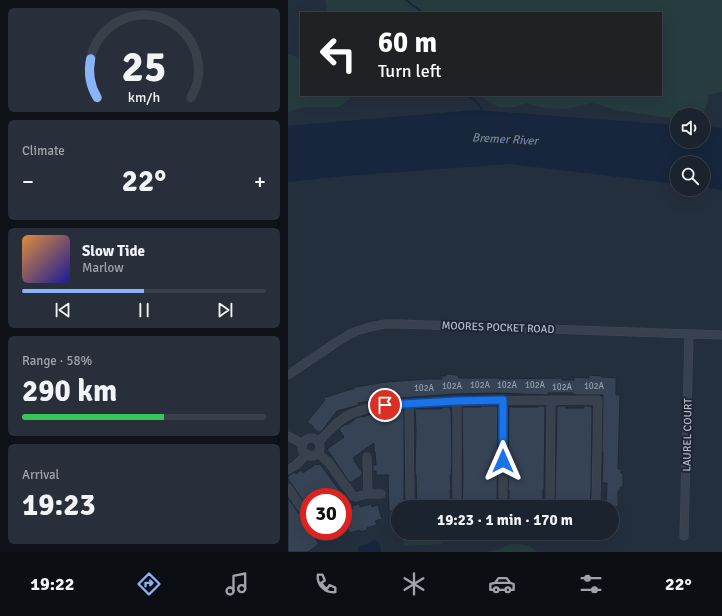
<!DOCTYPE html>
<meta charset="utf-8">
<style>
:root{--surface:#1b232e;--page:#282f3a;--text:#f1f3f6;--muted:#a0a4aa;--line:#39404a;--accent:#8ab4f8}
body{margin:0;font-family:Signika,sans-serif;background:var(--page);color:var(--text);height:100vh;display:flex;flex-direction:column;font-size:15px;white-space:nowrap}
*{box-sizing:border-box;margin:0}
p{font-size:13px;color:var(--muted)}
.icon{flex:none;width:22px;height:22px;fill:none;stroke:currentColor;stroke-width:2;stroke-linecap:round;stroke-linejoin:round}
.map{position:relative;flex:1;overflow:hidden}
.drawer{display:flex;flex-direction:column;gap:8px;padding:8px;background:#0f1319;width:288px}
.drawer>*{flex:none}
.banner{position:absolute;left:12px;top:12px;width:362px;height:84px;border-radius:0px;box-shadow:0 4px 16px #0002,0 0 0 1px var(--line);background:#202124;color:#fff;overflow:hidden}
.controls{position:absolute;left:382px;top:108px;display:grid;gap:8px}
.controls a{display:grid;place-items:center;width:40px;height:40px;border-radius:50%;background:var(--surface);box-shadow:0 4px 16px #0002,0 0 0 1px var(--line);font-size:20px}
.speed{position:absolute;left:12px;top:488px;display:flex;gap:8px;font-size:20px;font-weight:700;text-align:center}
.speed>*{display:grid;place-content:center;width:52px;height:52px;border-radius:50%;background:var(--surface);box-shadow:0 4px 16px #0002,0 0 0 1px var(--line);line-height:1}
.speed .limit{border:6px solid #d22;background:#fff;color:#111}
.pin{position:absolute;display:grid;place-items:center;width:34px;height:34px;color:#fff;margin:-17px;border:2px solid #fff;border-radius:50%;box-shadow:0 1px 4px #0007}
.me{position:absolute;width:44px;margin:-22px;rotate:0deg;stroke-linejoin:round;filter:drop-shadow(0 0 3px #0008)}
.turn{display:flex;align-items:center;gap:14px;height:84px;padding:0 12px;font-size:18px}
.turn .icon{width:52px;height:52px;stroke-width:2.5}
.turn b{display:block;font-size:28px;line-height:34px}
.big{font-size:30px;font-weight:700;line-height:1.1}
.drawer .widget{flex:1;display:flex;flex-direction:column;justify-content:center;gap:6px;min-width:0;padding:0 14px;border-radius:6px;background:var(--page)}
.drawer .dial{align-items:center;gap:0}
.dial svg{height:104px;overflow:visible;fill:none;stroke:var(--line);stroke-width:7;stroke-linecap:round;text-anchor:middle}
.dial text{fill:var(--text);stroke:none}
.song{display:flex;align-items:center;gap:12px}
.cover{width:48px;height:48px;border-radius:6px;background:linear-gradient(135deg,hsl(30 70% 55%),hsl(240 70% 35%))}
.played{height:4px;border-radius:2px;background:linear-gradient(90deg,var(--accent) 50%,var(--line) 50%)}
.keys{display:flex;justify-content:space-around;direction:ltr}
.heat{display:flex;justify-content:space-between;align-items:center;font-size:22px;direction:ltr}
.charge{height:6px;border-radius:3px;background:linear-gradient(90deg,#34c759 58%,var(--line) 0)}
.trip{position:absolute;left:103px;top:500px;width:228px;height:40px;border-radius:20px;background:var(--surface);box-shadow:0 4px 16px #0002,0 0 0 1px var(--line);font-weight:700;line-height:40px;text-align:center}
.tab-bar{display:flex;height:64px;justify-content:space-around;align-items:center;background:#0b0e12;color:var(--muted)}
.tab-bar .icon{width:28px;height:28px}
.tab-bar .active{color:var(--accent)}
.tab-bar b{font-size:18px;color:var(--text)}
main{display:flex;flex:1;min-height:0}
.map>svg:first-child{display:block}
</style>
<main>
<section class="drawer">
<div class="widget dial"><svg viewBox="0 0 100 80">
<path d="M14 69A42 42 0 1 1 86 69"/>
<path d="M14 69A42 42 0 0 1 9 39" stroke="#8ab4f8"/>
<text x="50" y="56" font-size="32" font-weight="700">25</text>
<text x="50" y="72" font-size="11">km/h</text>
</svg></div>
<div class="widget"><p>Climate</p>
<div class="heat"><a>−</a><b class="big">22°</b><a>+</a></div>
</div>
<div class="widget">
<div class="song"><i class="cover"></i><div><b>Slow Tide</b><p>Marlow</p></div></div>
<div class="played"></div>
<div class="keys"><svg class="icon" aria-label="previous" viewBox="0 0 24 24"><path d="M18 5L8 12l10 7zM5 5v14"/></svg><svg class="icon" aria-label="pause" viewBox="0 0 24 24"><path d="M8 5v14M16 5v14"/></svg><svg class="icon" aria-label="next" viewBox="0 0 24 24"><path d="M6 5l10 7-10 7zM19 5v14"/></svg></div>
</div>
<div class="widget"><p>Range · 58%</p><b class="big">290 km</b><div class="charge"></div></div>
<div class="widget"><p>Arrival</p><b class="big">19:23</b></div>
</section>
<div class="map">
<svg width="434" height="552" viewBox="0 0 434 552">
<rect width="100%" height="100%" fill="#242f3e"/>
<!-- green -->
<path fill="#263c3f" d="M 37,0 L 434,0 L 434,92 L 420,95 C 421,102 418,109 414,115 L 389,115 L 389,119 L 327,110 L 304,102 L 297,105 L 278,109 L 258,108 L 238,103 L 227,107 L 211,107 L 193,97 L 186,95 L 373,95 L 373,13 L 39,13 Z
M 0,54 L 5,56 L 13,57 L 13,95 L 69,95 L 62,98 L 51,107 L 17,107 L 0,112 Z
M 115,533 L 155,533 L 155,544 L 116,546 Z
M 224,544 C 234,544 242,545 250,552 L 198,552 C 202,550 207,551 211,549 C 216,547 219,545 224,544 Z"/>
<!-- water -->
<path fill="#17263c" d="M 187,110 L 389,125 L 389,141 L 415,141 L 415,127 L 434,128 L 434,190 L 415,187 L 415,163 L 389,163 L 389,184 L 221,164 L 58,176 L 0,182 L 0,126 Z
M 85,540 L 89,541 L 92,544 L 93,552 L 70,552 C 70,543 74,546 80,544 C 81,544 84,541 85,540 Z"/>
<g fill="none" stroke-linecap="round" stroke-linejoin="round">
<!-- stream -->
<path stroke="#17263c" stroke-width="2" d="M 118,0 L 135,13
M 179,95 C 186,100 193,104 195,113"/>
</g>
<!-- building -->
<path fill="#364354" stroke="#1f2835" d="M 158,374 L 170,375 L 171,378 L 211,378 L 211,379 L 274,378 L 274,380 L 286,380 L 286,377 L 301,378 L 301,375 L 314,376 L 314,377 L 328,378 L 328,395 L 332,395 L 330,469 L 333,469 L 333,473 L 335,473 L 335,487 L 332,487 L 332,491 L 330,491 L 330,507 L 318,506 L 319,483 L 314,483 L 315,452 L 314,452 L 315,395 L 289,395 L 285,394 L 285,393 L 260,393 L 260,395 L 209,393 L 167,394 L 112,398 L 89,400 L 70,403 L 71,405 L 49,411 L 33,432 L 30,432 L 25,428 L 26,427 L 19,422 L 37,400 L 35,398 L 67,388 L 67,387 L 98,382 L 140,379 L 154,379 L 154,376 L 158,376 Z
M 193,406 L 208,406 L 210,408 L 209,507 L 174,507 L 175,479 L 174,407 L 193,407 Z
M 250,406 L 257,406 L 256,489 L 255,489 L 255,507 L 221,507 L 221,490 L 220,490 L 221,407 L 250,407 Z
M 269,406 L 278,406 L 278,408 L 296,408 L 296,406 L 302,406 L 304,408 L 303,490 L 302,507 L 267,507 Z
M 154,407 L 161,407 L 163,410 L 164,461 L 163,475 L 162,475 L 163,490 L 162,490 L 163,507 L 129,507 L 128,475 L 127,475 L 128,430 L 127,409 L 154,409 Z
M 105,410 L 116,410 L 116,507 L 110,507 L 110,511 L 101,511 L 100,475 L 88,475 L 88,471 L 85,471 L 85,465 L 88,465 L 87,452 L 86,452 L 86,443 L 65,458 L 67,460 L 66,461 L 74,472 L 74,475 L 62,483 L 39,449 L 56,437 L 51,429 L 58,424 L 59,425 L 67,419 L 67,418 L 75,416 L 75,417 L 86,413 L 99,412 L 99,411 Z
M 28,464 L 29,465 L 32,464 L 56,497 L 21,497 L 21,509 L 0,479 L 0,476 L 7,472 L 8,474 L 13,470 L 15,473 Z
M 0,498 L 21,528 L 21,531 L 22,531 L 31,544 L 20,552 L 0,552 Z
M 71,504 L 72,507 L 83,504 L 84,507 L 90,505 L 94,519 L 87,521 L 89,525 L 79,528 L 79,530 L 72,532 L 72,530 L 62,533 L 60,529 L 55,530 L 55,512 L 65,509 L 64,506 Z"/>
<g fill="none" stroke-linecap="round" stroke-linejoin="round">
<defs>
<path id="street" d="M 0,375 L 49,342 L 62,334 L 69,331 L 82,327 L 97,324 L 112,324 L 434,335
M 169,401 L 169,498
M 121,404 L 122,501
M 0,436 L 15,444
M14 447a9 9 0 1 1 18 0a9 9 0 1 1-18 0Z
M 31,441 C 42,431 49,420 63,414 C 85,404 108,405 132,403 C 191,399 250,401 310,400 L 308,500
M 30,453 L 41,463 L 65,496 L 68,497 L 79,494 L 93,494
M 79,457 L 80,494
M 0,470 L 8,465 L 19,454
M 0,488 L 21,519
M 215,497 L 215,400
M 262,497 L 263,401
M 29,531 L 31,533
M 396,536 L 401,334"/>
</defs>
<!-- street casing -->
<use href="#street" stroke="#414a57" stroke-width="9"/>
<!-- street -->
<use href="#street" stroke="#38414e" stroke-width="8"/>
</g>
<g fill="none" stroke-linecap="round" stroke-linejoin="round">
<defs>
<path id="route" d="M 97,405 L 169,401 L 215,400 L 215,461"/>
</defs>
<!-- route casing -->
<use href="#route" stroke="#114b97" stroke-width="10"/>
<!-- route -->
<use href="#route" stroke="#1a73e8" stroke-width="7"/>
</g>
<g text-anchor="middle" stroke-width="4" stroke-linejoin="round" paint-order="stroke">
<!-- number labels -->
<g font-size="9" fill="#929caa">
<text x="192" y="388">102A</text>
<text x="219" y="388">102A</text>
<text x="247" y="388">102A</text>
<text x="164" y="389">102A</text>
<text x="306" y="389">102A</text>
<text x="274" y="390">102A</text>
<text x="136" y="391">102A</text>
</g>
<!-- street labels -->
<g font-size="11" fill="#b4bcc9" stroke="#1d2633">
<text transform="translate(210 327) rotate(2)" y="4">MOORES POCKET ROAD</text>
<text transform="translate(399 435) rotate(-89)" y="4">LAUREL COURT</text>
</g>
<!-- water labels -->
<g font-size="12" font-style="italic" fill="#6d86a8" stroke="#1d2633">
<text transform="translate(217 139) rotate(3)" y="4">Bremer River</text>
</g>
</g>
</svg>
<div class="controls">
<a><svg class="icon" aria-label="sound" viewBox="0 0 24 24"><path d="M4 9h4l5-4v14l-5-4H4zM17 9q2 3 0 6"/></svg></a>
<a><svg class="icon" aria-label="search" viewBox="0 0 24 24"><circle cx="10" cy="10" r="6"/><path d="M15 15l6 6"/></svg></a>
</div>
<div class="speed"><div class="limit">30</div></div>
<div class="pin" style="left:97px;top:405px;background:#d93025"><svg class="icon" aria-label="arrive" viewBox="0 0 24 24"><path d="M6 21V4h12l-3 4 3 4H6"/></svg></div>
<svg class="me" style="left:215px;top:461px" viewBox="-20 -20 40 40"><path d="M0-17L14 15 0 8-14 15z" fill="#1a73e8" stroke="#fff" stroke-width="4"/></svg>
<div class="trip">19:23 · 1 min · 170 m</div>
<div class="banner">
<div class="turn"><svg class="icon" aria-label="left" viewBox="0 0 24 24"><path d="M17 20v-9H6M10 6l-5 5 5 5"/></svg><div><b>60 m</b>Turn left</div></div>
</div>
</div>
</main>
<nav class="tab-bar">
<b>19:22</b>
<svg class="icon active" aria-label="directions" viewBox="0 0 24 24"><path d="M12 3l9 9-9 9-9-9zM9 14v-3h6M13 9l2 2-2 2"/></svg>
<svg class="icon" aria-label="music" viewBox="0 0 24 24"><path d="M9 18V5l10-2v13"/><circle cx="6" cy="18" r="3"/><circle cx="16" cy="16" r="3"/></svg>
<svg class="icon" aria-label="phone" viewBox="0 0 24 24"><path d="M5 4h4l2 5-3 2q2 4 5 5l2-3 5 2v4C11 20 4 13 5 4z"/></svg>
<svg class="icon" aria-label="climate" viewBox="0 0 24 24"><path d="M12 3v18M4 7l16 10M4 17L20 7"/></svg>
<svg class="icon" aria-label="car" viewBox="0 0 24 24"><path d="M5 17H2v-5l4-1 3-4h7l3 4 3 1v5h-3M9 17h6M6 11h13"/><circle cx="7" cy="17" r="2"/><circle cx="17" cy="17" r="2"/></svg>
<svg class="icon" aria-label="filters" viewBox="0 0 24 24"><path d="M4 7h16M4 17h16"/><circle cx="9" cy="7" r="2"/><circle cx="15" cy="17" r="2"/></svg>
<b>22°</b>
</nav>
